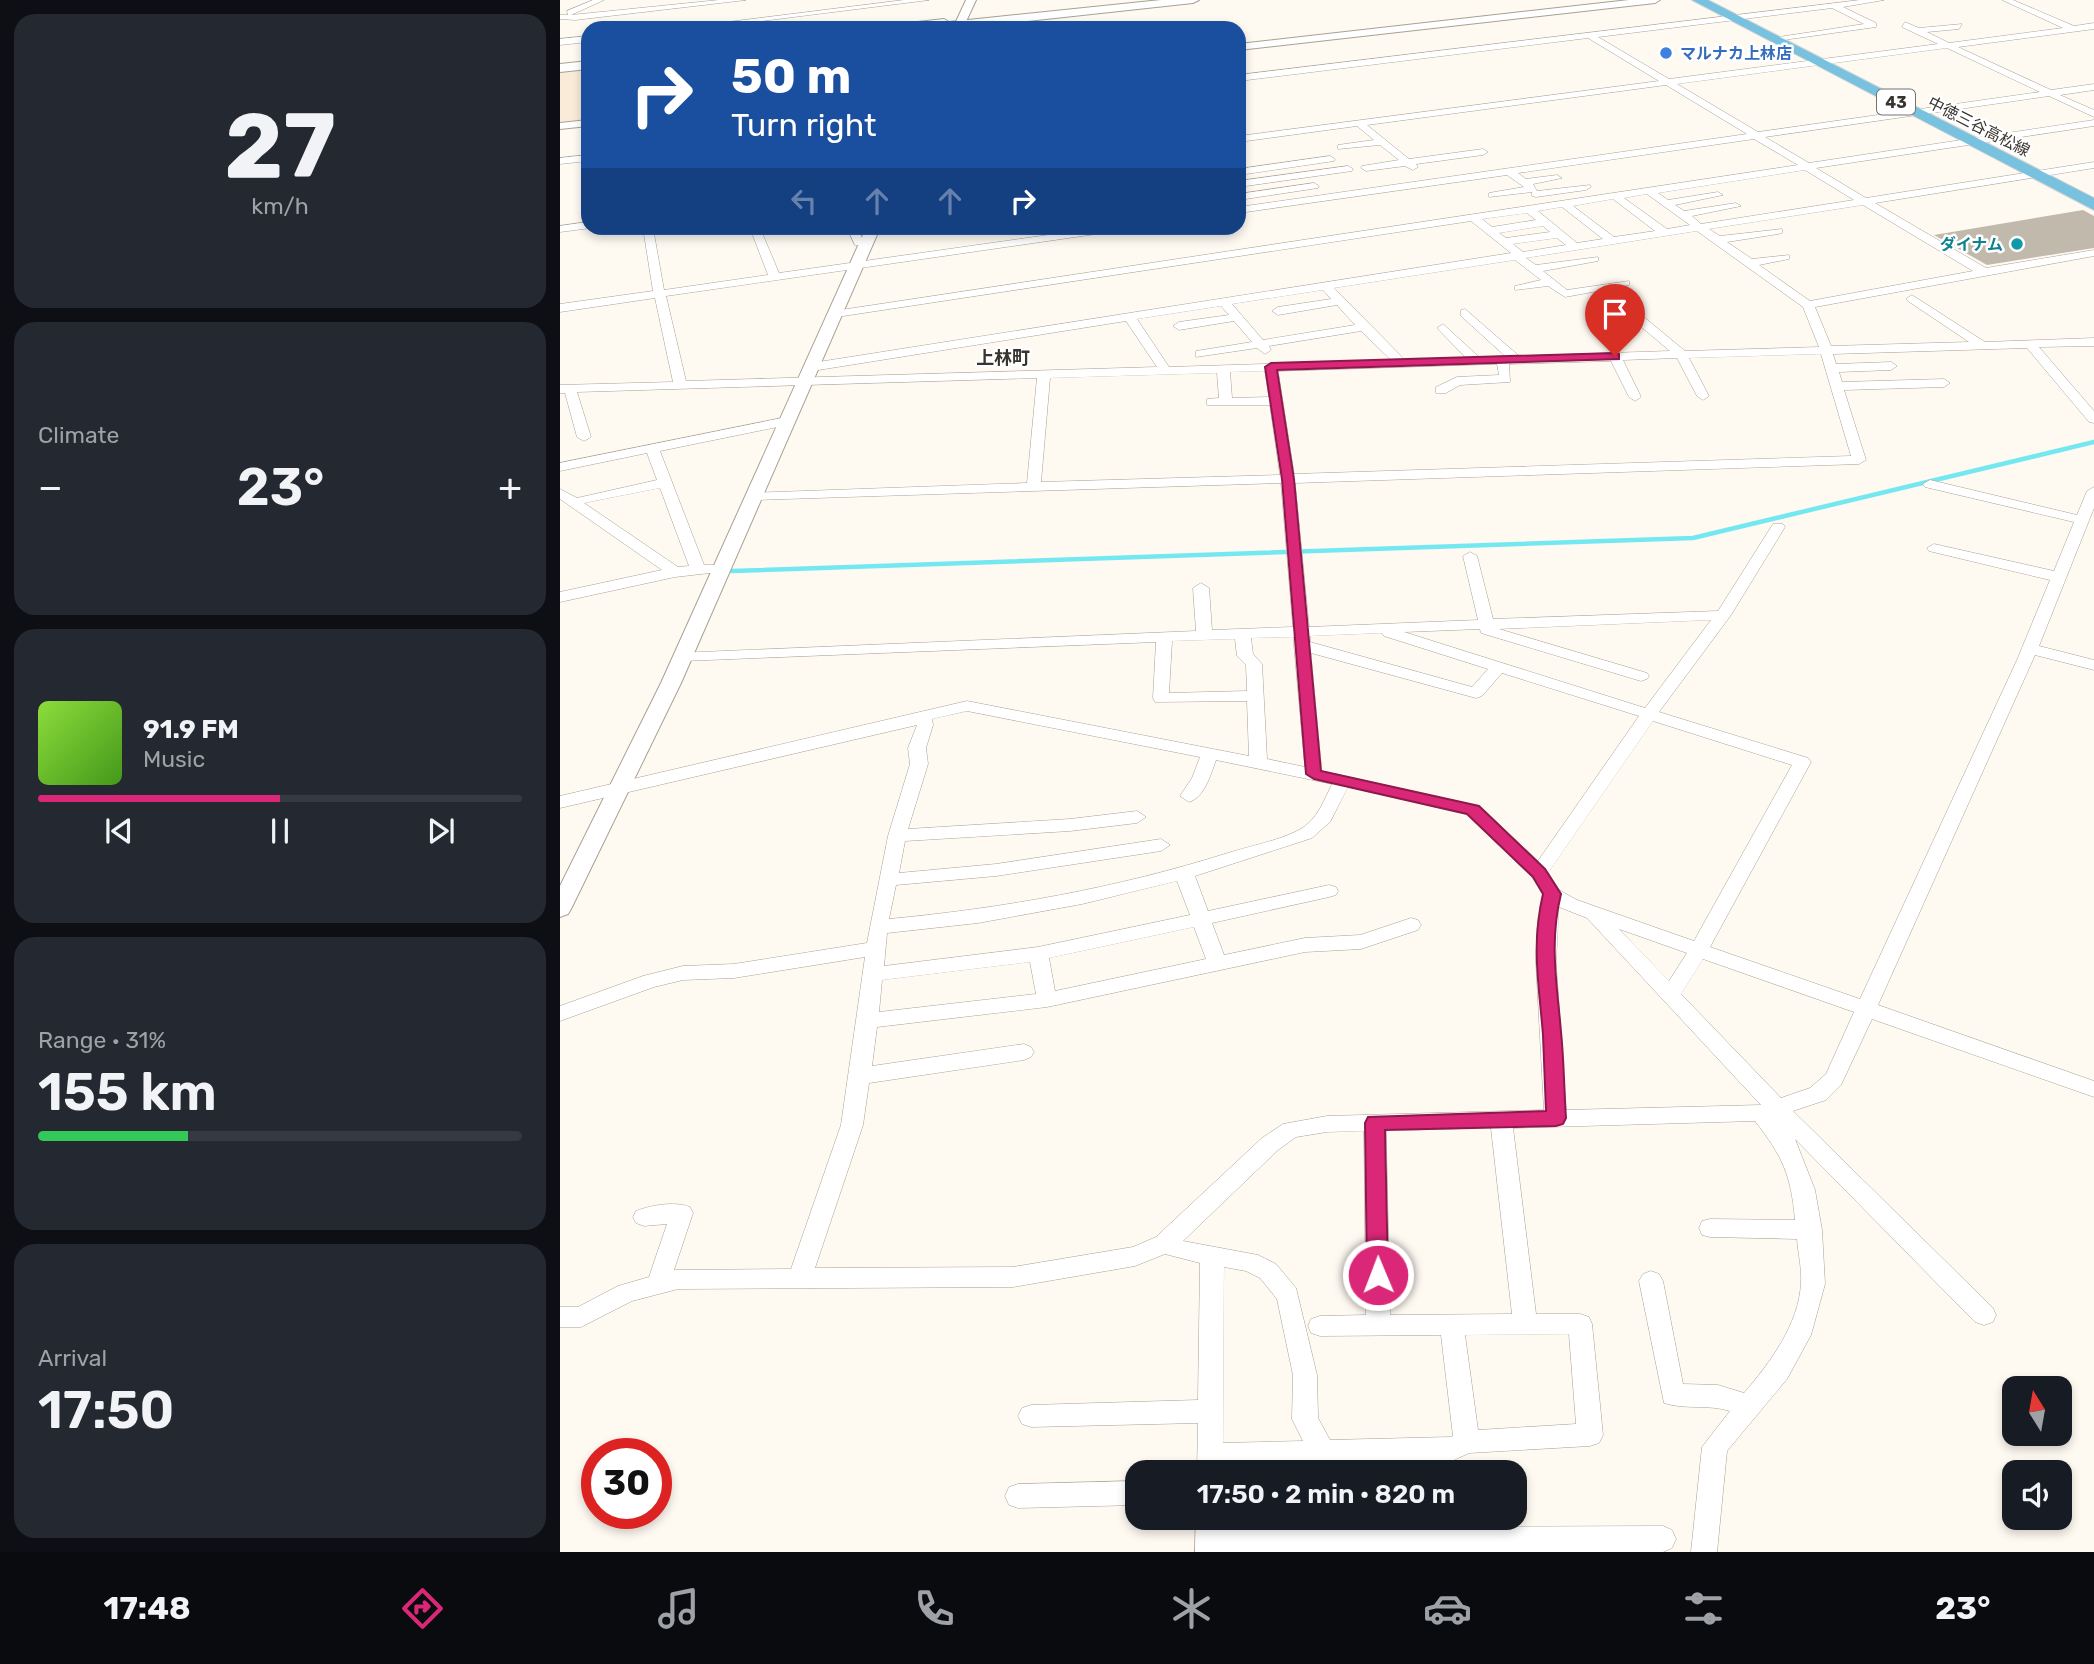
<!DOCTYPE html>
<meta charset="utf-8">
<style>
:root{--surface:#171b24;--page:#242831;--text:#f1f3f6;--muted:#9ea1a6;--line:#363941;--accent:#db2777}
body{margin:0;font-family:Rubik,"Noto Sans JP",sans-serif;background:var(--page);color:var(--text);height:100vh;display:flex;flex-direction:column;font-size:26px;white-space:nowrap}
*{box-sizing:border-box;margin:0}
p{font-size:23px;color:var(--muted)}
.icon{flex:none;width:38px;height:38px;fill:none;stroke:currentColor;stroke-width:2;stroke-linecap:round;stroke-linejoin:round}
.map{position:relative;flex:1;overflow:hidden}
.side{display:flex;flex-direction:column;gap:14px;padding:14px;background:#0d0f14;width:560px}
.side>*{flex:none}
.banner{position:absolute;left:21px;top:21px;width:665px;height:214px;border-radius:21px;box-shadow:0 4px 10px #0003;background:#1a4fa0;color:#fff;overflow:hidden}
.needle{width:46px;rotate:349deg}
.controls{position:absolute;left:1442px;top:1376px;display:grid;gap:14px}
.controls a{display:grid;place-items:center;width:70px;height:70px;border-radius:14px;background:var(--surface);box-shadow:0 4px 10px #0003;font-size:35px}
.speed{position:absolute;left:21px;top:1438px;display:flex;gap:14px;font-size:35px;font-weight:700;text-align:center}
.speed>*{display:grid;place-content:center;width:91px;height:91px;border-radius:50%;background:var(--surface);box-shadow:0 4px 10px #0003;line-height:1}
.speed .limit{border:10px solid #d22;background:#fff;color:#111}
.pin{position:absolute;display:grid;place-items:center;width:60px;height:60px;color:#fff;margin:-72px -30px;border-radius:50% 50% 50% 0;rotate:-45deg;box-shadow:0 0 7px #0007}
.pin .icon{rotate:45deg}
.me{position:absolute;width:77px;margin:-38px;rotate:359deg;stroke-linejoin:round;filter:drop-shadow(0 0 5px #0008)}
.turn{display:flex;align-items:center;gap:24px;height:147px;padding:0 35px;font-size:32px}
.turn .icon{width:91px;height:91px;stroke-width:2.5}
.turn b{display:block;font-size:49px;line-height:60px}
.lanes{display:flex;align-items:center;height:66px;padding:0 35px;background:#0003;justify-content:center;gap:35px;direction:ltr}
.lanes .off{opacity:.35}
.big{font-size:52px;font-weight:600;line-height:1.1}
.side .card{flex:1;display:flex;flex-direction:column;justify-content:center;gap:10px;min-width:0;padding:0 24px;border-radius:21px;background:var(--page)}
.side .dial{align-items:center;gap:0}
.dial b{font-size:91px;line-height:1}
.song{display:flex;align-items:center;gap:21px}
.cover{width:84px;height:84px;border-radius:10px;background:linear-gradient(135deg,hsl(90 70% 55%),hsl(100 70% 35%))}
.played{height:7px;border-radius:4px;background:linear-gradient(90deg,var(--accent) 50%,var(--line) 50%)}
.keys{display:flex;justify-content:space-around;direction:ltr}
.heat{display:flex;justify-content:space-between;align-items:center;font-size:38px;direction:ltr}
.charge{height:10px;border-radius:5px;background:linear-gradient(90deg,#34c759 31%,var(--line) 0)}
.trip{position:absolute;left:565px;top:1460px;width:402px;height:70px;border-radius:21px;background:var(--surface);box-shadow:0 4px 10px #0003;font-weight:600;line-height:70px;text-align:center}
.dock{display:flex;height:112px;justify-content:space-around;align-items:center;background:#090b0e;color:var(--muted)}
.dock .icon{width:49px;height:49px}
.dock .current{color:var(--accent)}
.dock b{font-size:32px;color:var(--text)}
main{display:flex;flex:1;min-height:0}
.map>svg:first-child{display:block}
</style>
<main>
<section class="side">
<div class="card dial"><b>27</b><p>km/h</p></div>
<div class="card"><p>Climate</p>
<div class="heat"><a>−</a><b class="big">23°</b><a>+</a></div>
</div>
<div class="card">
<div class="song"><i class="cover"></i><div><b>91.9 FM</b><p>Music</p></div></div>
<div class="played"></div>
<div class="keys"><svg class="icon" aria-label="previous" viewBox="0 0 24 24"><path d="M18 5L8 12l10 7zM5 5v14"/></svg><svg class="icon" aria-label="pause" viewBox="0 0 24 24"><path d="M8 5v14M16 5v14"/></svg><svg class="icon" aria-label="next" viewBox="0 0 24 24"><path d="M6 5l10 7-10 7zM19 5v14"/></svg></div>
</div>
<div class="card"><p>Range · 31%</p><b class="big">155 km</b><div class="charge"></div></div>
<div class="card"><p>Arrival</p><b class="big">17:50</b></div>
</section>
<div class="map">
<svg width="1534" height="1552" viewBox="0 0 1534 1552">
<rect width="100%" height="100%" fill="#fef9f1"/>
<!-- built -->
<path fill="#f9ebd7" d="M 28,68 L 28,120 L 0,124 L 0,71 Z"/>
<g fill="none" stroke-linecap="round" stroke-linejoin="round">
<!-- stream -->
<path stroke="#74e8f1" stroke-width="4.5" d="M 172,571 L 1133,538 L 1534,442"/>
</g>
<!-- building -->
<path fill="#c2b9ad" d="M 1523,210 L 1534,216 L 1534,248 L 1427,265 L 1374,235 Z"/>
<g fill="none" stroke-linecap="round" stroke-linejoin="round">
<defs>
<path id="minor" d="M 33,0 L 44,0 L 11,15 L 159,0 L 186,0 L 15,20 L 0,19 L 0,15 L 8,15 L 7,11 Z
M 344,0 L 369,0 L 146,28 L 120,28 Z
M 1300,0 L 1324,0 L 1283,7 L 1316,23 L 1316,27 L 1223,40 L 1219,37 L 1304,24 L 1272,8 L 1038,37 L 1109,79 L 1378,44 L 1342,27 L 1345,22 L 1359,28 L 1402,24 L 1399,29 L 1367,32 L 1389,43 L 1503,28 L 1442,0 L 1453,0 L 1514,26 L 1534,23 L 1534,29 L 1398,47 L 1491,90 L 1534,84 L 1534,90 L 1500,95 L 1534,110 L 1534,117 L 1489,96 L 1205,137 L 1249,163 L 1534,120 L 1534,126 L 1256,168 L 1306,198 L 1534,162 L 1534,168 L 1315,203 L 1426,268 L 1534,250 L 1534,256 L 1255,307 L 1271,346 L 1409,342 L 1348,301 L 1346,299 L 1352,295 L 1425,342 L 1534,338 L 1534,346 L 1479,347 L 1534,411 L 1534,423 L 1529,422 L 1467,348 L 1273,354 L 1276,364 L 1331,362 L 1337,366 L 1331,370 L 1279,372 L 1282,382 L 1384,379 L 1390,383 L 1384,387 L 1284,390 L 1306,460 L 1299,464 L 735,483 L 749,627 L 918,620 L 903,556 L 910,552 L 917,556 L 933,619 L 1158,611 L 1213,524 L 1223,524 L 1225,527 L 1171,615 L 1099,712 L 1248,758 L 1251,762 L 1150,947 L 1300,999 L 1457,660 L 1490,580 L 1369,551 L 1367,548 L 1374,544 L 1494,571 L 1514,522 L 1365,487 L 1363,484 L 1370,480 L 1517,515 L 1527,491 L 1534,487 L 1534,508 L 1479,646 L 1534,660 L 1534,670 L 1475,655 L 1318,1005 L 1534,1081 L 1534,1097 L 1312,1019 L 1281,1085 L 1266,1100 L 1233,1111 L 1433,1308 L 1436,1315 L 1433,1322 L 1424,1325 L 1415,1322 L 1235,1139 L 1255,1190 L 1262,1230 L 1265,1284 L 1251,1335 L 1227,1379 L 1167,1451 L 1157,1552 L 1131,1552 L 1142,1447 L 1170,1411 C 1148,1404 1125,1410 1104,1403 L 1079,1281 L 1083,1274 L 1091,1271 L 1099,1274 L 1103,1281 L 1123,1384 L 1158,1385 L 1184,1393 C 1210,1363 1239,1324 1241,1283 C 1242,1269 1238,1253 1237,1239 L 1150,1237 L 1142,1235 L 1139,1228 L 1142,1221 L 1150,1219 L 1235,1220 C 1231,1175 1223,1157 1195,1121 L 953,1128 L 976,1314 L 1020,1314 L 1029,1317 L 1032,1324 L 1043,1435 L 1039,1443 L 1030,1446 L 909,1453 L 892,1461 L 877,1461 L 878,1472 L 852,1472 L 852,1462 L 663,1466 L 663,1472 L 637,1472 L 638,1423 L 471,1427 L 462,1424 L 458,1416 L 462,1408 L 471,1405 L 638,1400 L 640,1263 L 605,1254 L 575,1266 L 453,1287 L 118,1289 L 72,1301 L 21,1327 L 0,1327 L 0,1307 L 18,1307 L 58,1286 L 89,1277 L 107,1224 L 84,1226 L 76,1223 L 73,1217 L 76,1211 C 91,1205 115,1201 130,1207 L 133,1213 L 114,1270 L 231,1269 L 281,1125 L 305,957 L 174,978 L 123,980 L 94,987 L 0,1021 L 0,1006 L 83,976 L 123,966 L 174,964 L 307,943 L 328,836 L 350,764 L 348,748 L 357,725 L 0,808 L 0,796 L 407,701 L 689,756 L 687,701 L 595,702 L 593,698 L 596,642 L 123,661 L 117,659 L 115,656 L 117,653 L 636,631 L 633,588 L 641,583 L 649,588 L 652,630 L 733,627 L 721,483 L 194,500 L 187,496 L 189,493 L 467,483 L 477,378 L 17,392 L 31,437 L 24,441 L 17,437 L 5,393 L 0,393 L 0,385 L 113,382 L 95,298 L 0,312 L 0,304 L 93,291 L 83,228 L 93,228 L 104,290 L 208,275 L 190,228 L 200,228 L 219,273 L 538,228 L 562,228 L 557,231 L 106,296 L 126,381 L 597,367 L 566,321 L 252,371 L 246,367 L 252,363 L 951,253 L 911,221 L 270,318 L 268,315 L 274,311 L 1238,165 L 1194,139 L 958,173 L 966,179 L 997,175 L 1002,178 L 973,184 L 977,191 L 1030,185 L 1031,187 L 1026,190 L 976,197 L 972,196 L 972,192 L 929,197 L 929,193 L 964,187 L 947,175 L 679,213 L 679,207 L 1187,134 L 1106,85 L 807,125 L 849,159 L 923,149 L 928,152 L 923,155 L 856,164 L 858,167 L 853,170 L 845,166 L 806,171 L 801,168 L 802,166 L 839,160 L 820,145 L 778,149 L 778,145 L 814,140 L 797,126 L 679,142 L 679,136 L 1099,81 L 1028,38 L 679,81 L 679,75 ZM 1387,48 L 1480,92 L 1198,132 L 1117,84 ZM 1245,170 L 1294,200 L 1141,224 L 1132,216 L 1181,206 L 1176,203 L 1124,211 L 1115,205 L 1163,195 L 1158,192 L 1108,200 L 1098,193 ZM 1087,194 L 1130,225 L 1107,229 L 1064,198 ZM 1053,199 L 1095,231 L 1054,237 L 1013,206 ZM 1303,205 L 1413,271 L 1250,301 L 1199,265 L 1229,259 L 1229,255 L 1192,259 L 1167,242 L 1218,234 L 1222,233 L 1222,229 L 1160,236 L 1149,229 ZM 1002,207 L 1043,239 L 1017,243 L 978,211 ZM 967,213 L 976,220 L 932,227 L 922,219 ZM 983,226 L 990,232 L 946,238 L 939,233 ZM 1137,231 L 1243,307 L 1259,347 L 1125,351 L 1050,289 L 1069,285 L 1069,281 L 1007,290 L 983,271 L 1038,261 L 1038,257 L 976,265 L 966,258 ZM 997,238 L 1006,245 L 963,252 L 953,244 ZM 955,260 L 981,280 L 955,286 L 955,290 L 988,286 L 1005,297 L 1038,291 L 1110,351 L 959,356 L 905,309 L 901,310 L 901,316 L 945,356 L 919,357 L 883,324 L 877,328 L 906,358 L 844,359 L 774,288 ZM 763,290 L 771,299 L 718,307 L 712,311 L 718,315 L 777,305 L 795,325 L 703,340 L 672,304 ZM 661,306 L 669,315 L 619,322 L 613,326 L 619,330 L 674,321 L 692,342 L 636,351 L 636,357 L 697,348 L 705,354 L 711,350 L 709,346 L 801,331 L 831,360 L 609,367 L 577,319 ZM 1261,354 L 1291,456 L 734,474 L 718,371 L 937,364 L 939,375 L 897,377 L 876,387 L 876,393 L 886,393 L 900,385 L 950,382 L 949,364 L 1051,361 L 1069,397 L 1075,401 L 1081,397 L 1063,360 L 1117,358 L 1137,396 L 1143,400 L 1149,396 L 1129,358 ZM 705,371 L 709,397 L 672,398 L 670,372 ZM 657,373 L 659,398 L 647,399 L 647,405 L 710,405 L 720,475 L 481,482 L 490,378 ZM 1151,620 L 1085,708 L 844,632 L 920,629 L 921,633 L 1081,681 L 1087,679 L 1089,676 L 1087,673 L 939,629 ZM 822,633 L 824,636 L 928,669 L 912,687 L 750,642 L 750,636 ZM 734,637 L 734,645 L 745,767 L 707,759 L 702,664 L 693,654 L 691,638 ZM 675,639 L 677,656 L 686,665 L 687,691 L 609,693 L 612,641 ZM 751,653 L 916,698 L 922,696 L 942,673 L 1079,716 L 978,861 L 919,806 L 762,771 ZM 407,711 L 640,757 L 632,778 L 620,796 L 629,802 C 644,798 651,774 656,760 L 772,784 C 764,800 757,821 739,830 C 718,841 690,846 668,853 C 557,888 445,908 329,919 L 336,885 L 436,876 L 601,851 L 610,845 L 601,839 L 436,864 L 339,873 L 345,841 L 510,831 L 577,823 L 586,817 L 577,811 L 510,819 L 348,829 L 368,764 L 366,748 L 373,725 L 372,719 ZM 1093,721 L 1232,765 L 1134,941 L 1017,900 L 999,890 L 988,873 ZM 788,787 L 907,814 L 972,877 L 983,894 L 977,929 L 976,963 L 984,1110 L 767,1116 L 723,1124 L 702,1138 L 596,1237 L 573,1247 L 453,1267 L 255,1268 L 303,1125 L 309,1083 L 464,1060 L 471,1057 L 474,1052 L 471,1047 L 464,1044 L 312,1066 L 317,1027 L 487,1007 L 745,952 L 801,949 L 858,930 L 861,925 L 858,920 L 851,918 L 800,935 L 745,938 L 664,955 L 652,923 L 769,897 L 776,895 L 778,891 L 776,887 L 769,885 L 648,911 L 635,876 L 752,838 L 770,822 ZM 617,881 L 630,915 L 478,947 L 324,966 L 327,933 L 418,923 L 522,904 ZM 999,907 L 1027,918 L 1201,1105 L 1006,1110 L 996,963 ZM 634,927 L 646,959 L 495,991 L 489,958 ZM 1059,929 L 1127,953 L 1109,981 ZM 1143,959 L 1294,1012 L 1266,1074 L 1250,1088 L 1221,1098 L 1121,994 ZM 470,962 L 476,994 L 319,1012 L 322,980 ZM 931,1128 L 952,1314 L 830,1315 L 826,1131 ZM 804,1131 L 806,1315 L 760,1316 L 751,1319 L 748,1326 L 751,1333 L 760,1336 L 881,1335 L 893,1436 L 890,1437 L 770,1440 L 758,1418 L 757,1375 L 736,1288 L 716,1264 L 698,1255 L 623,1241 L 718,1150 L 736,1137 L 767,1132 ZM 664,1267 L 686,1271 L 700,1278 L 717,1299 L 733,1375 L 732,1419 L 743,1441 L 663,1443 ZM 1009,1334 L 1016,1424 L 918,1430 L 905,1335 Z
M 28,36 L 28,42 L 0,45 L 0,39 Z
M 28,155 L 28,161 L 0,164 L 0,158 Z
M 770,156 L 775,159 L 774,161 L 679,175 L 679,169 Z
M 788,166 L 793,169 L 792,171 L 679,187 L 679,181 Z
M 754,183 L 759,186 L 758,188 L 679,200 L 679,194 Z
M 28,222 L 28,228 L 31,228 L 0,232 L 0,226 Z
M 287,228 L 297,228 L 303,240 L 313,243 L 307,246 L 295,245 Z
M 227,417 L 234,421 L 232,424 L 100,451 L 144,565 L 167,565 L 169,568 L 167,571 L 115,577 L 0,602 L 0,592 L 102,570 L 0,499 L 0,489 L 17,498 L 97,480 L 87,453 L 0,471 L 0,463 ZM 100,488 L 129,566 L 118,567 L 24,503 Z
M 578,1481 L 578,1505 L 458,1508 L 449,1505 L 445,1496 L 449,1487 L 458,1484 Z
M 636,1517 L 662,1517 L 662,1528 L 853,1527 L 853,1517 L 879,1517 L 880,1527 L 1103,1526 L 1112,1530 L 1116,1539 L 1112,1548 L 1103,1552 L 635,1552 Z"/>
<path id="tertiary" d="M 406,0 L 416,0 L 403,28 L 393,28 Z
M 1069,0 L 1100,0 L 1095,3 L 679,50 L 679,44 Z
M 28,120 L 28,126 L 0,129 L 0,123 Z
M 306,228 L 320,228 L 121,683 L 11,909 L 8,914 L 0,917 L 0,886 L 101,683 Z"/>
<path id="secondary" d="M 601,0 L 639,0 L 633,3 L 403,28 L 334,28 L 340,24 L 384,19 L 389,22 Z
M 28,61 L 28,69 L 0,72 L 0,64 Z"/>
<path id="primary" d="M 1132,0 L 1148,0 L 1534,198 L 1534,210 Z"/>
</defs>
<!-- minor casing -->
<use href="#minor" stroke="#a9a094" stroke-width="1"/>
<!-- tertiary casing -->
<use href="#tertiary" stroke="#a9a094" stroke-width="2"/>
<!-- secondary casing -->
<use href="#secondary" stroke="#a9a094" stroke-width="2"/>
<!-- primary casing -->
<use href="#primary" stroke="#d7d7d6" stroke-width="2"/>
<!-- minor -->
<use href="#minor" fill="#fff" fill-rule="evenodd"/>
<!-- tertiary -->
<use href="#tertiary" fill="#fff" fill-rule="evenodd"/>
<!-- secondary -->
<use href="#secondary" fill="#fff" fill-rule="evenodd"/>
<!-- primary -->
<use href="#primary" fill="#79c2df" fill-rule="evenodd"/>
</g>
<!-- route -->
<path fill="#db2777" stroke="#8e194d" stroke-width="2" d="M 1055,353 L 1059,354 L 1059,359 L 717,370 L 734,479 L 761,771 L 919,806 L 985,869 L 1001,894 C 989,942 997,984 1001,1032 C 1004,1061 1004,1090 1006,1118 L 1003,1124 L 996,1126 L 825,1130 L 828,1275 L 825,1281 L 818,1284 L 810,1281 L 807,1275 L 805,1123 L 808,1117 L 986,1111 C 985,1086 984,1060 983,1035 C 979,984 971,945 983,894 L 973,877 L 907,814 L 754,779 L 746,774 L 722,479 L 705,367 L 711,363 Z"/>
<!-- markers -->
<circle fill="#3f7fe0" stroke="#fff" stroke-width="2.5" cx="1106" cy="53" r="7"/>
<circle fill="#0f9aa8" stroke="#fff" stroke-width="2.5" cx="1457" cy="244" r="7"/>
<g text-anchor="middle" stroke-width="5" stroke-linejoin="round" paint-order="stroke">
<!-- far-shop labels -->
<g font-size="16" font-weight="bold" fill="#366cbe" stroke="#fff" text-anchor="start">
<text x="1120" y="59">マルナカ上林店</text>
</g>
<!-- shield labels -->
<rect fill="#fff" stroke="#74726e" stroke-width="2" x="1317" y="89.5" width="38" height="25" rx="5"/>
<g font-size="16" font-weight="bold" fill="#383530">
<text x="1336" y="108">43</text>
</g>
<!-- far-street labels -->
<g font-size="16" fill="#383530" stroke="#fff">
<text transform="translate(1419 126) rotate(27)" y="6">中徳三谷高松線</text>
</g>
<!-- far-culture labels -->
<g font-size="16" font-weight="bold" fill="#0d838f" stroke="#fff" text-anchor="end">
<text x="1443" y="250">ダイナム</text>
</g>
<!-- far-quarter labels -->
<g font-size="18" font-weight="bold" fill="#383530" stroke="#fff">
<text x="443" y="364">上林町</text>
</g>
</g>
</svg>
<div class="controls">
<a><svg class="needle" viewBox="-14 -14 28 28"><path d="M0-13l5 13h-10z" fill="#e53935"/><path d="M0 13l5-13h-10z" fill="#9ea1a6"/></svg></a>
<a><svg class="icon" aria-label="sound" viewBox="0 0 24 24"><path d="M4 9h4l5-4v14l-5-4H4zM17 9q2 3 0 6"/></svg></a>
</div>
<div class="speed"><div class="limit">30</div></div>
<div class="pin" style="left:1055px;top:356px;background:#d93025"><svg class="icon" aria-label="arrive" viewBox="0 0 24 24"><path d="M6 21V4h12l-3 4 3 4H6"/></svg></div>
<svg class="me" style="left:818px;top:1275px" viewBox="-20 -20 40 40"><circle r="17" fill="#db2777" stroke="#fff" stroke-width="3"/><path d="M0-11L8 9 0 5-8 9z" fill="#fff"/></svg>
<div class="trip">17:50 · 2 min · 820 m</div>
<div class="banner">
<div class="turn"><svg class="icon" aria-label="right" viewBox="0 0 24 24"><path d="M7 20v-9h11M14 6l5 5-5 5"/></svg><div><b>50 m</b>Turn right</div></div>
<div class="lanes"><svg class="icon off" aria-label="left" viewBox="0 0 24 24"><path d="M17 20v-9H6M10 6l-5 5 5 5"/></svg><svg class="icon off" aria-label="ahead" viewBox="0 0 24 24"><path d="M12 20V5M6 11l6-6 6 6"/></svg><svg class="icon off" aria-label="ahead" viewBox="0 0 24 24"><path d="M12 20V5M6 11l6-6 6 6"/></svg><svg class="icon" aria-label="right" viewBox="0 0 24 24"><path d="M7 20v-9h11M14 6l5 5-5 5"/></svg></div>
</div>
</div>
</main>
<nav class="dock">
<b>17:48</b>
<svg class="icon current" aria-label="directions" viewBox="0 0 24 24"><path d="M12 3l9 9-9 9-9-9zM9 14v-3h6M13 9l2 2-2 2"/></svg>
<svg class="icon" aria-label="music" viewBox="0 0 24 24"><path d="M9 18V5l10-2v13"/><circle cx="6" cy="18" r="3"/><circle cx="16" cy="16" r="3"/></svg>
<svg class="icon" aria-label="phone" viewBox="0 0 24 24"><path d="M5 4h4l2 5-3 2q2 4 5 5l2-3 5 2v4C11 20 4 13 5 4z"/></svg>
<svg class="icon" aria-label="climate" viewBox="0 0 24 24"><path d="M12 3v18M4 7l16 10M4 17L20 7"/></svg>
<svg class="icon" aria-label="car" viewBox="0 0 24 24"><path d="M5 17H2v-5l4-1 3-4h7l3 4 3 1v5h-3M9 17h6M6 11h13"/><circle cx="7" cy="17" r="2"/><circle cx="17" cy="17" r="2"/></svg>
<svg class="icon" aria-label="filters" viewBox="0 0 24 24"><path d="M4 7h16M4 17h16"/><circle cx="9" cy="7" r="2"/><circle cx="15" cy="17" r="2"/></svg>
<b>23°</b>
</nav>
